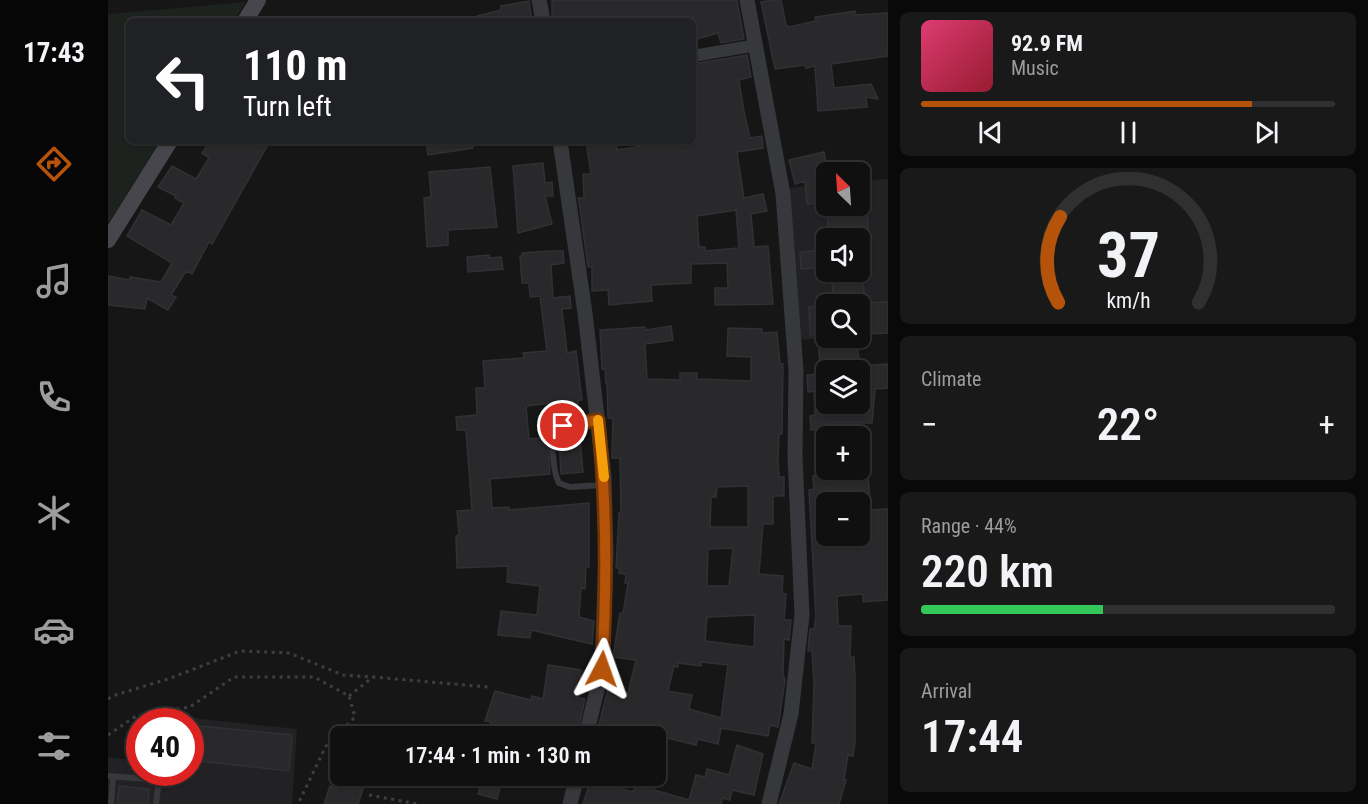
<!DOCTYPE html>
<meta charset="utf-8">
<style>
:root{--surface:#101011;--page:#19191a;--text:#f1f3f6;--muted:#9c9d9f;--line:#303031;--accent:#b45309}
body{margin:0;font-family:"Roboto Condensed",sans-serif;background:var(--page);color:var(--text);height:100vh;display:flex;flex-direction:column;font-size:22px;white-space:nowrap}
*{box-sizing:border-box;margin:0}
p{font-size:20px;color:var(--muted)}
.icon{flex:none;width:33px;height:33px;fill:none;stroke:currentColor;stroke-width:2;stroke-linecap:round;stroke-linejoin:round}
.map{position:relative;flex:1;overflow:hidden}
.details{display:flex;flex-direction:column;gap:12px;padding:12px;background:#090909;width:480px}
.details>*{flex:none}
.hud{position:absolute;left:18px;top:18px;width:570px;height:126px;border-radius:9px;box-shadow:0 2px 4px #0004,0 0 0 2px var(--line);background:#202124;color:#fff;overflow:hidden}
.needle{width:39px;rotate:335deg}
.controls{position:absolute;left:708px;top:162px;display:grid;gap:12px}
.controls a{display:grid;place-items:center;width:54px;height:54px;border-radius:9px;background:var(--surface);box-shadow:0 2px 4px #0004,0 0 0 2px var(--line);font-size:30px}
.speed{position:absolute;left:18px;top:708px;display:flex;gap:12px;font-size:30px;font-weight:700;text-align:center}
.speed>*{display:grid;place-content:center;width:78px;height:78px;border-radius:50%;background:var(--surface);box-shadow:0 2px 4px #0004,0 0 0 2px var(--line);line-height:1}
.speed .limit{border:9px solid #d22;background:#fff;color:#111}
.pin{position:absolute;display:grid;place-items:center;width:51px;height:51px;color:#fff;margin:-26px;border:3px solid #fff;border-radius:50%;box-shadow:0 2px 6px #0007}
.me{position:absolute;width:66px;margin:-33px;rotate:4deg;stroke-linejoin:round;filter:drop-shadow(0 0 4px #0008)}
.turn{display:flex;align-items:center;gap:21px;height:126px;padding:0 18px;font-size:27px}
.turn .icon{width:78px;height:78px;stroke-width:2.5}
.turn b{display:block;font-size:42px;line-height:51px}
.big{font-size:45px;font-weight:600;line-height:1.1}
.details .tile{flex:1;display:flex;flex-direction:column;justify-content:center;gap:9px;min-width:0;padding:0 21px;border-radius:9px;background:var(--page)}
.details .dial{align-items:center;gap:0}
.dial svg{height:156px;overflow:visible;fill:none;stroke:var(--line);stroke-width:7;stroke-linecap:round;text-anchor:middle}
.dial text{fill:var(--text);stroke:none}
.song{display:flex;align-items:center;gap:18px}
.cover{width:72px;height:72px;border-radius:9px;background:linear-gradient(135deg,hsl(340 70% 55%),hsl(350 70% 35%))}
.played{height:6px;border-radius:3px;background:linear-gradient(90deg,var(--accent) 80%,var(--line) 80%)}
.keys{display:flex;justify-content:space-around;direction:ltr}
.heat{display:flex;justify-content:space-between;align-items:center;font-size:33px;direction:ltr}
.charge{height:9px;border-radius:4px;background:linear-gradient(90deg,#34c759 44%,var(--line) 0)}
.trip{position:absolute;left:222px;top:726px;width:336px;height:60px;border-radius:9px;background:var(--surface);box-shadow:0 2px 4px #0004,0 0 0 2px var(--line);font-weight:600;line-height:60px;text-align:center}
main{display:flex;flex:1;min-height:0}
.tab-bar{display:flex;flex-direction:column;width:108px;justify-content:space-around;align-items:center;background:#060607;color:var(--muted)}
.tab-bar .icon{width:42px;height:42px}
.tab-bar .selected{color:var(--accent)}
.tab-bar b{font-size:27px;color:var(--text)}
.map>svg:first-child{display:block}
</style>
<main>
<nav class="tab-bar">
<b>17:43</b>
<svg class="icon selected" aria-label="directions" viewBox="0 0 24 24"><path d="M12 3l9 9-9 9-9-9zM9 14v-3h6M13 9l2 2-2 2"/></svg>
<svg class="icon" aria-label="music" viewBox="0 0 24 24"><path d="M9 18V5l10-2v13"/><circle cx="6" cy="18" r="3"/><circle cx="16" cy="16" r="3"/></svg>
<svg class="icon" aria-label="phone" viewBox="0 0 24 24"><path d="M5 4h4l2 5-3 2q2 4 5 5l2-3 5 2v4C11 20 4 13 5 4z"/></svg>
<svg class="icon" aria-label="climate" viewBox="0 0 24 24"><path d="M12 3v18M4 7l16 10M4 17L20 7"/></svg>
<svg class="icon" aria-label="car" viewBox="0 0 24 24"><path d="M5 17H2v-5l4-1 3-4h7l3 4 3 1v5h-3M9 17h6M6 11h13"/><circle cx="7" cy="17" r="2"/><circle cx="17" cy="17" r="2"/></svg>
<svg class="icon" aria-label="filters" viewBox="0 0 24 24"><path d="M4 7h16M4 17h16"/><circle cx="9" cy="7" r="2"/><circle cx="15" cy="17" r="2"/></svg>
</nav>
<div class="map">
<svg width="780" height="804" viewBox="0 0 780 804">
<rect width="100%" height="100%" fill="#161617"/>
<!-- built -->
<path fill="#222224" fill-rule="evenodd" d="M 780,179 L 780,317 L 773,318 L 774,334 L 752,335 L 752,304 L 718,304 L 720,338 L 692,340 L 680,188 L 718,184 L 718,206 L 752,206 L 752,181 ZM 718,238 L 752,238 L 752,272 L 718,272 Z
M 54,715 L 189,729 L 184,804 L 0,804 L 0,757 L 31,761 L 32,772 L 82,772 L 82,722 L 53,721 Z"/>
<!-- green -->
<path fill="#1d221e" d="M 138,2 L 126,21 L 21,21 L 21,141 L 52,141 L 0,224 L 0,14 Z"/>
<!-- building -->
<path fill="#29292b" stroke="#313033" stroke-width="1.5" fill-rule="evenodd" d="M 444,0 L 629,0 L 636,39 L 613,43 L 610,33 L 585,40 L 585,17 L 570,21 L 453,21 L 453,16 L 444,18 Z
M 665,0 L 673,0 L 678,25 L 681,27 L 708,21 L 707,17 L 747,11 L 748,15 L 780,13 L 780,56 L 723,64 L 726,88 L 763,84 L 770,99 L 758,97 L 759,107 L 710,111 L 707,66 L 698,68 L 697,65 L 667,69 L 653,2 Z
M 421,1 L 424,21 L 370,21 L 369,16 L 393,10 L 393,6 Z
M 639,55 L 643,77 L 631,80 L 636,112 L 642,138 L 654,136 L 655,148 L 629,152 L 636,198 L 655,194 L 659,211 L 643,214 L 646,247 L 660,246 L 665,304 L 607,305 L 607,288 L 620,288 L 619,263 L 583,264 L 583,283 L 543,285 L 544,301 L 501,305 L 500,290 L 484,291 L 484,267 L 480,267 L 471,202 L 470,198 L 476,198 L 475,174 L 483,174 L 478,141 L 508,141 L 509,150 L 566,141 L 585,141 L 585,64 ZM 628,210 L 631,248 L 597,251 L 597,247 L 591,247 L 589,216 Z
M 102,141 L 162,141 L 104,244 L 101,242 L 84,274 L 78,271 L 63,295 L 68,297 L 60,310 L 39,298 L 37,309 L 0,305 L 0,276 L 22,280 L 22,277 L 53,282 L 64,263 L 19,236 L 34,210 L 63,225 L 76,203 L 67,198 L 68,196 L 50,187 L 64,166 L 88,179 L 101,158 L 94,153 Z
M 318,141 L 365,141 L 365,148 L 320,155 Z
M 716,152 L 720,172 L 718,172 L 718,202 L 699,204 L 697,181 L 687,184 L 681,160 Z
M 435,163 L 437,183 L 444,182 L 445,196 L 437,196 L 444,224 L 410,233 L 405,166 Z
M 382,167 L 389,227 L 340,230 L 340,245 L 319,247 L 316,198 L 323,197 L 321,172 Z
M 759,208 L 761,238 L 721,238 L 719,211 Z
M 718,250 L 718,267 L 693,269 L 692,252 Z
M 442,251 L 455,251 L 456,263 L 443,265 L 445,298 L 462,296 L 463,308 L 454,309 L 459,353 L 468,351 L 474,400 L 470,400 L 470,417 L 453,421 L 445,427 L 443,403 L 418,406 L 421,439 L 440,437 L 442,474 L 382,479 L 384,508 L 401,507 L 401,510 L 481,503 L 481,567 L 478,567 L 477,589 L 473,588 L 471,617 L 486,621 L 484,644 L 423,630 L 422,638 L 390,635 L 393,611 L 429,615 L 432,586 L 399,582 L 400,566 L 349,568 L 348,536 L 351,535 L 349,511 L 364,510 L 358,430 L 349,430 L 348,417 L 369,415 L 368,388 L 377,388 L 375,361 L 416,358 L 415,353 L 439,351 L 432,296 L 422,297 L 421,283 L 414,283 L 412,256 L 414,256 L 414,253 Z
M 381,255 L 381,258 L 393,257 L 395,269 L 360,272 L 359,257 Z
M 723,272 L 754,272 L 757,303 L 780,302 L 780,333 L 752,334 L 752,304 L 726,304 Z
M 718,306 L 718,334 L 702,335 L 701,307 Z
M 563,326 L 565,340 L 537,344 L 539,379 L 572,380 L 572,373 L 589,373 L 589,379 L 643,381 L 643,357 L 619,356 L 620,328 L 654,329 L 654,333 L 669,332 L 672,364 L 675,364 L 674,434 L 671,434 L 670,459 L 671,477 L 676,477 L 676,496 L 665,496 L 665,524 L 655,524 L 651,574 L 675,576 L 674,594 L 678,594 L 676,620 L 683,620 L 681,640 L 676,639 L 675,674 L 677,680 L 670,727 L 662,725 L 660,736 L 613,728 L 610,744 L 590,739 L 588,745 L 559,738 L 551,767 L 548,766 L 548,736 L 488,736 L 500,689 L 520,693 L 528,660 L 505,657 L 512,613 L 515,613 L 520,583 L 517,583 L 518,574 L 511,573 L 511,568 L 508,568 L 511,513 L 513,512 L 512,458 L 504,458 L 505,418 L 500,418 L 499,384 L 498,384 L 497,369 L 494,369 L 492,330 L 537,327 L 538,330 ZM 640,486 L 640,527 L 602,527 L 603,497 L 608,497 L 609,487 ZM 625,548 L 621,586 L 599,586 L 600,549 ZM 647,615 L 646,647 L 597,641 L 599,617 ZM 593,662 L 620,665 L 613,718 L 581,709 L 584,695 L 560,691 L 566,666 L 570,667 L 570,663 L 593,666 Z
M 749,338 L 751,361 L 712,364 L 710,339 Z
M 780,364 L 780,388 L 767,389 L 764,423 L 723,423 L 723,429 L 703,430 L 702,416 L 707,415 L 706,391 L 700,392 L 699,375 L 718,374 L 718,404 L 752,404 L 752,366 Z
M 471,428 L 475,472 L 453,474 L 451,437 L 457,431 Z
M 727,473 L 728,478 L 760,477 L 763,510 L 780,509 L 780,600 L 755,602 L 755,594 L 729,596 L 730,626 L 743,626 L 742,657 L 746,657 L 747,678 L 747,742 L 745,756 L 740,755 L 736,780 L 738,780 L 731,804 L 671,804 L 686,763 L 704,769 L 708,744 L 704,743 L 706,684 L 704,651 L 700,651 L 702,629 L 706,629 L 708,618 L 701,490 L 706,489 L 705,476 ZM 718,502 L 752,502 L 752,536 L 718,536 Z
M 440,665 L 473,670 L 469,697 L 477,699 L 469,736 L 380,736 L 383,722 L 377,721 L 387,691 L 423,700 L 424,696 L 435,699 Z
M 82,725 L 184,735 L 181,771 L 82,760 Z
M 629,745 L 655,754 L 646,795 L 624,790 L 622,800 L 615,798 L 613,804 L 475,804 L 483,780 L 525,792 L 529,779 L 547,784 L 546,790 L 581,800 L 588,775 L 597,777 L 599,769 L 621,775 Z
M 233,779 L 256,786 L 250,804 L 216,804 L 222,786 L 229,789 Z
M 374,779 L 393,784 L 389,799 L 370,794 Z
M 11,786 L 41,789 L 40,804 L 9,804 Z"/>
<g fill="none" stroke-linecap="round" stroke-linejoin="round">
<!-- path -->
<path stroke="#3e3e43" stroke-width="3" stroke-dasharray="3 4.5" stroke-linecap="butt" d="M 241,696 L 265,677 L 380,687
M 0,699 L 4,696 L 63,678 L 132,651 L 181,653 L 235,675 L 265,677
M 0,735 L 28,716 L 82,707 L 126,677 L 206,677 L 241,696 L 247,717 L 218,746 L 190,804
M 261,795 L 310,804"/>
<!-- service -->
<path stroke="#37383c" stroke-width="6" d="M 489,420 C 462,425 440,420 445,455 C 446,465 446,474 451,483 L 462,487 L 495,485
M 0,776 L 51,780 L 48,804
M 3,804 L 5,777"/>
<!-- minor -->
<path stroke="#37383c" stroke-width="12" d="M 585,56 L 649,45"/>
<!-- tertiary -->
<path stroke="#37383c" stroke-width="15" d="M 431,0 L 435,21
M 639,0 L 675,194 L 688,370 L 687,456 L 694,615 L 683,714 L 661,804
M 452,141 L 477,313 L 496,477 L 498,553 L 494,669 L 478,736
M 462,804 L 469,776"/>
<!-- secondary -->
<path stroke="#46464c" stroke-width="16" d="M 137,21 L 150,0
M 0,240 L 62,141"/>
</g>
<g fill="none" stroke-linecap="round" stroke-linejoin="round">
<defs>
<path id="route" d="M 455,426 L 490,420 C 499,503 499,585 494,669"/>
</defs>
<!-- route casing -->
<use href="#route" stroke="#753606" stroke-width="15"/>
<!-- route -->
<use href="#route" stroke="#b45309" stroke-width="10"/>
<!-- slow -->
<path stroke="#f59e0b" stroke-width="10" d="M 490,420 L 496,477"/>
</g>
</svg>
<div class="controls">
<a><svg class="needle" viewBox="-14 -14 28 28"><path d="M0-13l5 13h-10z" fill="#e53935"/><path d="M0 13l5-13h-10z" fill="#9c9d9f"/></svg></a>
<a><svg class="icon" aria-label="sound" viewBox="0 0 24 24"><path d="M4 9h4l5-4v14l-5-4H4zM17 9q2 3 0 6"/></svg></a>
<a><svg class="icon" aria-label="search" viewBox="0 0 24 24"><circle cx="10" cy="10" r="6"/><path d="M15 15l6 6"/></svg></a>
<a><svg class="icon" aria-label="layers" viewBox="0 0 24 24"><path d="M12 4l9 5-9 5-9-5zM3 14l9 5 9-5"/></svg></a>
<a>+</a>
<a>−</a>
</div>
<div class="speed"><div class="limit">40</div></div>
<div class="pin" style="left:455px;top:426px;background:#d93025"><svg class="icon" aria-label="arrive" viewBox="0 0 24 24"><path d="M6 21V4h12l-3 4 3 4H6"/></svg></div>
<svg class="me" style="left:494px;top:669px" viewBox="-20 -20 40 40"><path d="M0-17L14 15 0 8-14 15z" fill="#b45309" stroke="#fff" stroke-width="4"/></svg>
<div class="trip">17:44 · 1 min · 130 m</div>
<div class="hud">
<div class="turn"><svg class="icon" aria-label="left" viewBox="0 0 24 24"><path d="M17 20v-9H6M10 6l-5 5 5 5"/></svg><div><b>110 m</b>Turn left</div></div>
</div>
</div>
<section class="details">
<div class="tile">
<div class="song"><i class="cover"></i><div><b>92.9 FM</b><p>Music</p></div></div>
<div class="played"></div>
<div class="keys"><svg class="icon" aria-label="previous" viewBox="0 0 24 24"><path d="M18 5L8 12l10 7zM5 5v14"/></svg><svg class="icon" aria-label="pause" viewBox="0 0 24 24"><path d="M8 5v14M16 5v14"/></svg><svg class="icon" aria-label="next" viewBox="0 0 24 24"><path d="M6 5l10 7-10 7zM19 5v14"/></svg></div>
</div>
<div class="tile dial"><svg viewBox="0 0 100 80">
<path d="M14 69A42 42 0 1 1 86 69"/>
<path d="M14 69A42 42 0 0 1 15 25" stroke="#b45309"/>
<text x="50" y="56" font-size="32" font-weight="700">37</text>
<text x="50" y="72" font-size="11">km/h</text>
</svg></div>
<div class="tile"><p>Climate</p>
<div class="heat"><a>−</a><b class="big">22°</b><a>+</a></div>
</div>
<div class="tile"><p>Range · 44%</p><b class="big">220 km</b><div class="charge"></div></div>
<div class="tile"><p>Arrival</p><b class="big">17:44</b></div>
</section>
</main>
